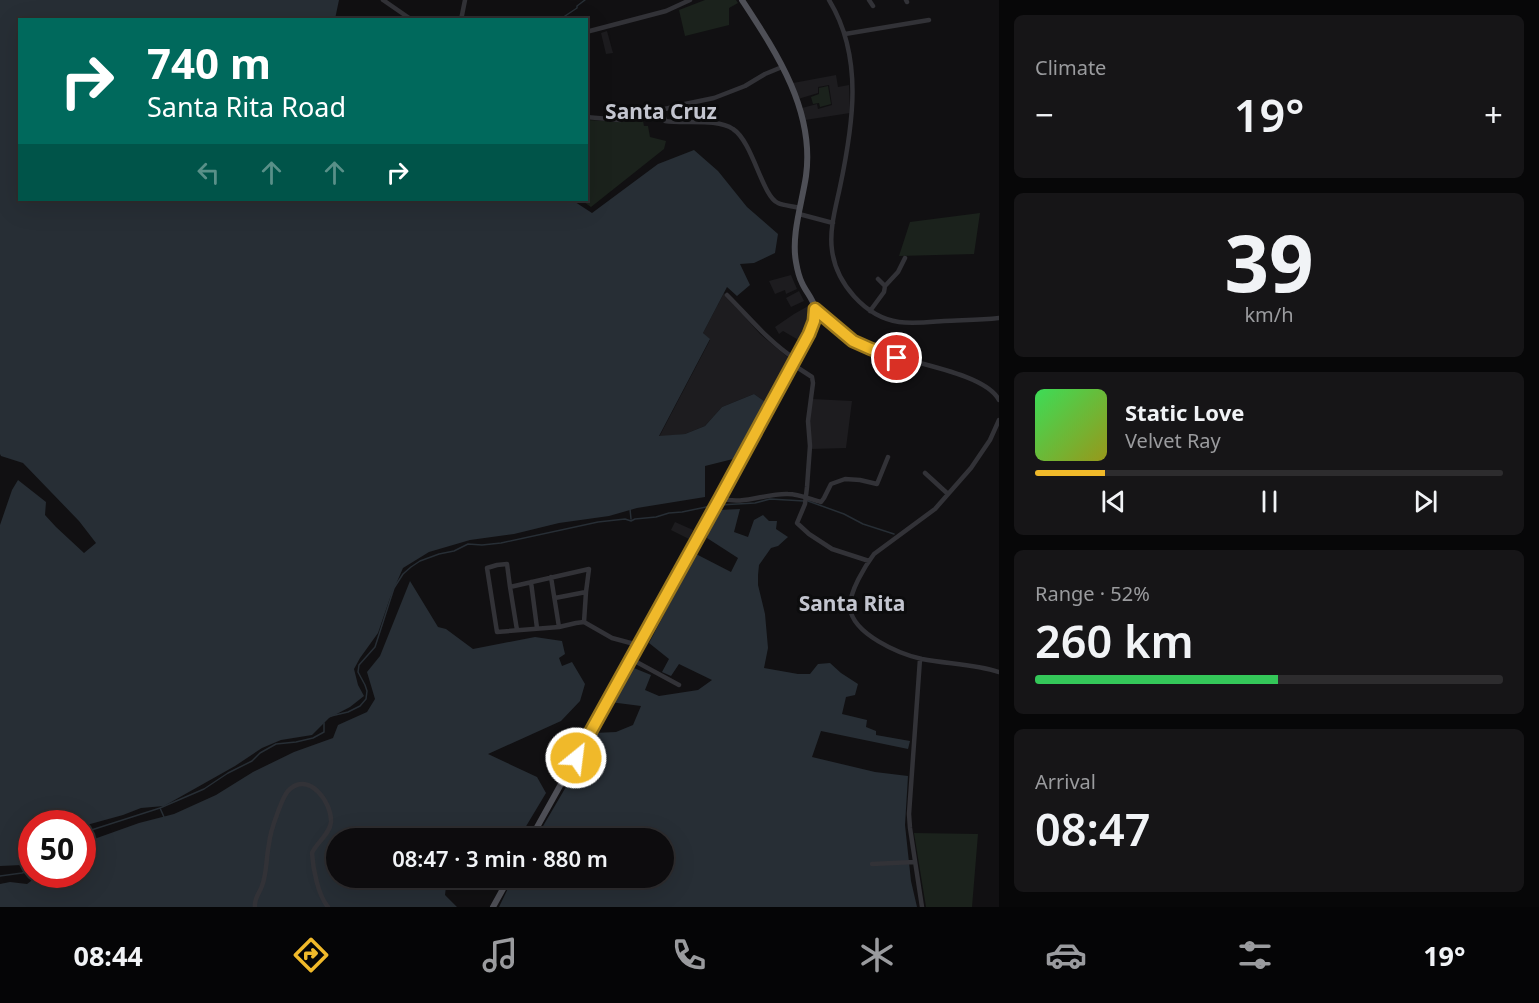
<!DOCTYPE html>
<meta charset="utf-8">
<style>
:root{--surface:#0d0c0e;--page:#161517;--text:#f1f3f6;--muted:#9a9b9e;--line:#2d2c2e;--accent:#f0b92a}
body{margin:0;font-family:"Noto Sans",sans-serif;background:var(--page);color:var(--text);height:100vh;display:flex;flex-direction:column;font-size:22px;white-space:nowrap}
*{box-sizing:border-box;margin:0}
p{font-size:20px;color:var(--muted)}
.icon{flex:none;width:33px;height:33px;fill:none;stroke:currentColor;stroke-width:2;stroke-linecap:round;stroke-linejoin:round}
.map{position:relative;flex:1;overflow:hidden}
.sheet{display:flex;flex-direction:column;gap:15px;padding:15px;background:#070708;width:540px}
.sheet>*{flex:none}
.banner{position:absolute;left:18px;top:18px;width:570px;height:183px;border-radius:0px;box-shadow:0 6px 24px #0002,0 0 0 2px var(--line);background:#00695c;color:#fff;overflow:hidden}
.speed{position:absolute;left:18px;top:810px;display:flex;gap:12px;font-size:30px;font-weight:700;text-align:center}
.speed>*{display:grid;place-content:center;width:78px;height:78px;border-radius:50%;background:var(--surface);box-shadow:0 6px 24px #0002,0 0 0 2px var(--line);line-height:1}
.speed .limit{border:9px solid #d22;background:#fff;color:#111}
.pin{position:absolute;display:grid;place-items:center;width:51px;height:51px;color:#fff;margin:-26px;border:3px solid #fff;border-radius:50%;box-shadow:0 2px 6px #0007}
.me{position:absolute;width:66px;margin:-33px;rotate:29deg;stroke-linejoin:round;filter:drop-shadow(0 0 4px #0008)}
.turn{display:flex;align-items:center;gap:21px;height:126px;padding:0 30px;font-size:27px}
.turn .icon{width:78px;height:78px;stroke-width:2.5}
.turn b{display:block;font-size:42px;line-height:51px}
.lanes{display:flex;align-items:center;height:57px;padding:0 30px;background:#0003;justify-content:center;gap:30px;direction:ltr}
.lanes .off{opacity:.35}
.big{font-size:45px;font-weight:600;line-height:1.1}
.sheet .widget{flex:1;display:flex;flex-direction:column;justify-content:center;gap:9px;min-width:0;padding:0 21px;border-radius:9px;background:var(--page)}
.sheet .dial{align-items:center;gap:0}
.dial b{font-size:78px;line-height:1}
.song{display:flex;align-items:center;gap:18px}
.cover{width:72px;height:72px;border-radius:9px;background:linear-gradient(135deg,hsl(130 70% 55%),hsl(60 70% 35%))}
.played{height:6px;border-radius:3px;background:linear-gradient(90deg,var(--accent) 15%,var(--line) 15%)}
.keys{display:flex;justify-content:space-around;direction:ltr}
.heat{display:flex;justify-content:space-between;align-items:center;font-size:33px;direction:ltr}
.charge{height:9px;border-radius:4px;background:linear-gradient(90deg,#34c759 52%,var(--line) 0)}
.trip{position:absolute;left:326px;top:828px;width:348px;height:60px;border-radius:30px;background:var(--surface);box-shadow:0 6px 24px #0002,0 0 0 2px var(--line);font-weight:600;line-height:60px;text-align:center}
.dock{display:flex;height:96px;justify-content:space-around;align-items:center;background:#050506;color:var(--muted)}
.dock .icon{width:42px;height:42px}
.dock .selected{color:var(--accent)}
.dock b{font-size:27px;color:var(--text)}
main{display:flex;flex:1;min-height:0}
.map>svg:first-child{display:block}
</style>
<main>
<div class="map">
<svg width="999" height="907" viewBox="0 0 999 907">
<rect width="100%" height="100%" fill="#111012"/>
<!-- built -->
<path fill="#1d1c1f" d="M 607,31 L 613,53 L 606,54 L 601,33 Z
M 836,75 L 838,87 L 849,85 L 850,113 L 805,120 L 802,108 L 817,104 L 818,109 L 832,105 L 829,85 L 818,87 L 818,93 L 798,99 L 793,83 Z
M 791,275 L 797,289 L 786,294 L 785,290 L 775,294 L 769,281 Z
M 799,291 L 804,301 L 791,307 L 786,298 Z
M 724,293 L 760,334 L 790,359 L 778,386 L 767,403 L 754,394 L 722,407 L 705,426 L 685,434 L 659,437 L 710,340 L 703,333 Z
M 810,305 L 812,321 L 802,342 L 783,331 L 779,334 L 775,327 L 794,314 Z
M 812,399 L 852,401 L 846,448 L 811,449 L 809,423 Z
M 675,522 L 693,530 L 689,539 L 671,530 Z"/>
<!-- green -->
<path fill="#1b221c" d="M 705,0 L 736,0 L 738,3 L 729,8 L 729,25 L 685,36 L 679,10 Z
M 828,86 L 831,104 L 820,107 L 819,103 L 813,104 L 811,97 L 819,94 L 819,88 Z
M 642,116 L 644,126 L 648,126 L 650,137 L 666,141 L 664,149 L 591,207 L 581,200 L 586,200 L 587,120 L 621,122 Z
M 980,213 L 974,254 L 899,256 L 910,222 Z
M 914,833 L 978,834 L 972,907 L 926,907 Z"/>
<!-- water -->
<path fill="#272e35" d="M 0,0 L 339,0 L 335,19 L 20,20 L 20,200 L 572,200 L 592,213 L 658,164 L 694,150 L 718,171 L 747,207 L 778,234 L 775,253 L 754,263 L 740,264 L 750,285 L 737,296 L 727,287 L 703,333 L 710,339 L 659,436 L 685,434 L 705,426 L 722,407 L 754,394 L 767,403 L 737,458 L 705,466 L 705,497 L 637,508 L 609,516 L 559,523 L 514,534 L 470,540 L 429,552 L 403,568 L 390,598 L 378,633 L 360,658 L 354,669 L 358,685 L 364,696 L 350,707 L 329,718 L 312,735 L 281,740 L 262,748 L 235,766 L 164,806 L 141,808 L 123,815 L 83,826 L 82,824 L 32,824 L 31,859 L 22,865 L 0,866 L 0,525 L 12,490 L 18,480 L 46,502 L 45,515 L 56,527 L 84,553 L 96,543 L 79,521 L 23,463 L 1,456 L 0,454 Z
M 740,509 L 734,532 L 748,537 L 754,520 L 763,515 L 769,521 L 777,521 L 776,529 L 788,537 L 778,546 L 771,548 L 759,565 L 758,575 L 758,585 L 765,614 L 768,648 L 764,668 L 798,674 L 810,674 L 818,664 L 830,663 L 841,673 L 858,684 L 855,695 L 846,697 L 842,714 L 867,720 L 866,727 L 876,731 L 876,735 L 910,741 L 908,749 L 821,731 L 812,757 L 875,772 L 908,776 L 905,825 L 911,881 L 917,907 L 499,907 L 513,878 L 663,878 L 663,838 L 536,838 L 570,780 L 594,733 L 616,732 L 633,725 L 641,706 L 610,702 L 629,666 L 651,675 L 645,690 L 659,696 L 698,690 L 712,680 L 679,664 L 671,676 L 662,672 L 669,659 L 649,643 L 696,554 L 731,572 L 738,558 L 707,538 L 711,523 L 719,510 Z
M 410,581 L 438,627 L 446,629 L 473,649 L 535,637 L 562,641 L 565,654 L 559,658 L 562,666 L 572,662 L 585,684 L 580,701 L 561,721 L 488,754 L 537,777 L 546,793 L 519,838 L 336,838 L 336,878 L 447,878 L 445,895 L 457,907 L 0,907 L 0,884 L 10,882 L 27,884 L 39,875 L 82,874 L 83,843 L 139,823 L 174,814 L 216,795 L 253,772 L 294,752 L 333,738 L 338,725 L 367,712 L 375,699 L 367,672 L 380,656 Z"/>
<g fill="none" stroke-linecap="round" stroke-linejoin="round">
<!-- stream -->
<path stroke="#272e35" stroke-width="1.5" d="M 557,20 L 562,18 L 577,8 L 577,6 L 585,0
M 808,501 L 844,514 L 863,524 L 894,534
M 719,505 L 755,503 L 770,499 L 804,501
M 630,509 L 631,519
M 331,716 L 348,712 L 360,706 L 366,699 L 367,691 L 365,685 L 358,672 L 359,665 L 375,647 L 394,588 L 403,574 L 411,567 L 420,561 L 439,554 L 454,551 L 468,544 L 482,545 L 501,543 L 598,522 L 625,519 L 631,521 L 635,519 L 656,517 L 669,513 L 682,512 L 711,506
M 160,808 L 164,817
M 82,833 L 160,808 L 204,789 L 228,773 L 252,761 L 260,753 L 276,744 L 296,742 L 313,738 L 324,732 L 324,723
M 0,876 L 22,873 L 32,870"/>
<!-- minor -->
<path stroke="#323237" stroke-width="4.5" d="M 383,0 L 412,20
M 829,0 C 864,57 853,125 840,187 C 836,206 829,230 832,250 C 836,283 865,317 899,322 C 913,324 930,322 944,321 C 963,320 981,320 999,318
M 869,0 L 873,6
M 906,0 L 907,2
M 461,20 L 465,0
M 586,32 L 666,11 L 690,0
M 845,34 L 929,20
M 662,110 L 665,121 C 685,124 717,118 733,129 C 753,142 762,196 778,203 C 784,206 794,206 800,208
M 586,117 L 620,120 L 685,104 L 714,98 L 745,86 L 765,74 L 782,67
M 799,214 L 833,223
M 878,279 L 885,286
M 727,295 C 750,318 768,341 795,359
M 815,309 C 831,324 847,338 867,347 C 899,362 984,371 999,400
M 870,311 L 884,292 L 885,286 L 898,272 L 905,258
M 792,364 L 812,377 L 813,383 L 808,421 L 810,446 L 807,487 L 805,504 L 797,523 L 809,534 L 832,549 L 869,561
M 999,420 L 990,440 L 971,468 L 935,509 L 874,554 C 865,566 849,592 850,608 C 853,634 899,654 922,659 C 948,664 974,664 999,672
M 925,473 L 948,494
M 720,498 C 742,506 765,493 788,494 C 798,494 810,499 821,502 L 824,498 L 831,484 L 845,479 L 860,480 L 877,484 L 888,457
M 551,577 L 559,627
M 531,582 L 537,628
M 510,587 L 517,630
M 555,598 L 586,592
M 584,622 L 586,592 L 589,569 L 510,587 L 507,564 L 497,565 L 487,568 L 497,632 L 559,627 L 576,623 L 584,622 L 612,638 L 638,645
M 631,659 L 679,685
M 920,659 L 909,814 L 910,828 L 922,907
M 872,864 L 914,862
M 255,907 C 254,898 259,894 262,886 C 267,873 266,858 269,844 C 270,832 275,820 279,809 C 282,802 284,794 290,789 C 310,772 332,803 331,822 C 330,834 317,842 312,853 C 313,869 318,895 328,907"/>
<!-- major -->
<path stroke="#4e4f56" stroke-width="6" d="M 531,838 L 720,498 L 809,334 C 812,326 817,317 815,308 C 813,299 806,292 802,283 C 799,277 797,268 796,262 C 791,235 802,203 806,176 C 815,110 776,52 742,0
M 493,907 L 509,878"/>
</g>
<g fill="none" stroke-linecap="round" stroke-linejoin="round">
<defs>
<path id="route" d="M 576,758 L 720,498 L 809,334 L 814,321 L 815,309 L 853,341 L 871,349 L 897,358"/>
</defs>
<!-- route casing -->
<use href="#route" stroke="#9c781b" stroke-width="15"/>
<!-- route -->
<use href="#route" stroke="#f0b92a" stroke-width="10"/>
</g>
<g text-anchor="middle" stroke-width="6" stroke-linejoin="round" paint-order="stroke">
<!-- quarter labels -->
<g font-size="21" font-weight="bold" fill="#c3c5cf" stroke="#0c0c0d">
<text x="661" y="119">Santa Cruz</text>
<text x="852" y="611">Santa Rita</text>
</g>
</g>
</svg>
<div class="speed"><div class="limit">50</div></div>
<div class="pin" style="left:897px;top:358px;background:#d93025"><svg class="icon" aria-label="arrive" viewBox="0 0 24 24"><path d="M6 21V4h12l-3 4 3 4H6"/></svg></div>
<svg class="me" style="left:576px;top:758px" viewBox="-20 -20 40 40"><circle r="17" fill="#f0b92a" stroke="#fff" stroke-width="3"/><path d="M0-11L8 9 0 5-8 9z" fill="#fff"/></svg>
<div class="trip">08:47 · 3 min · 880 m</div>
<div class="banner">
<div class="turn"><svg class="icon" aria-label="right" viewBox="0 0 24 24"><path d="M7 20v-9h11M14 6l5 5-5 5"/></svg><div><b>740 m</b>Santa Rita Road</div></div>
<div class="lanes"><svg class="icon off" aria-label="left" viewBox="0 0 24 24"><path d="M17 20v-9H6M10 6l-5 5 5 5"/></svg><svg class="icon off" aria-label="ahead" viewBox="0 0 24 24"><path d="M12 20V5M6 11l6-6 6 6"/></svg><svg class="icon off" aria-label="ahead" viewBox="0 0 24 24"><path d="M12 20V5M6 11l6-6 6 6"/></svg><svg class="icon" aria-label="right" viewBox="0 0 24 24"><path d="M7 20v-9h11M14 6l5 5-5 5"/></svg></div>
</div>
</div>
<section class="sheet">
<div class="widget"><p>Climate</p>
<div class="heat"><a>−</a><b class="big">19°</b><a>+</a></div>
</div>
<div class="widget dial"><b>39</b><p>km/h</p></div>
<div class="widget">
<div class="song"><i class="cover"></i><div><b>Static Love</b><p>Velvet Ray</p></div></div>
<div class="played"></div>
<div class="keys"><svg class="icon" aria-label="previous" viewBox="0 0 24 24"><path d="M18 5L8 12l10 7zM5 5v14"/></svg><svg class="icon" aria-label="pause" viewBox="0 0 24 24"><path d="M8 5v14M16 5v14"/></svg><svg class="icon" aria-label="next" viewBox="0 0 24 24"><path d="M6 5l10 7-10 7zM19 5v14"/></svg></div>
</div>
<div class="widget"><p>Range · 52%</p><b class="big">260 km</b><div class="charge"></div></div>
<div class="widget"><p>Arrival</p><b class="big">08:47</b></div>
</section>
</main>
<nav class="dock">
<b>08:44</b>
<svg class="icon selected" aria-label="directions" viewBox="0 0 24 24"><path d="M12 3l9 9-9 9-9-9zM9 14v-3h6M13 9l2 2-2 2"/></svg>
<svg class="icon" aria-label="music" viewBox="0 0 24 24"><path d="M9 18V5l10-2v13"/><circle cx="6" cy="18" r="3"/><circle cx="16" cy="16" r="3"/></svg>
<svg class="icon" aria-label="phone" viewBox="0 0 24 24"><path d="M5 4h4l2 5-3 2q2 4 5 5l2-3 5 2v4C11 20 4 13 5 4z"/></svg>
<svg class="icon" aria-label="climate" viewBox="0 0 24 24"><path d="M12 3v18M4 7l16 10M4 17L20 7"/></svg>
<svg class="icon" aria-label="car" viewBox="0 0 24 24"><path d="M5 17H2v-5l4-1 3-4h7l3 4 3 1v5h-3M9 17h6M6 11h13"/><circle cx="7" cy="17" r="2"/><circle cx="17" cy="17" r="2"/></svg>
<svg class="icon" aria-label="filters" viewBox="0 0 24 24"><path d="M4 7h16M4 17h16"/><circle cx="9" cy="7" r="2"/><circle cx="15" cy="17" r="2"/></svg>
<b>19°</b>
</nav>
